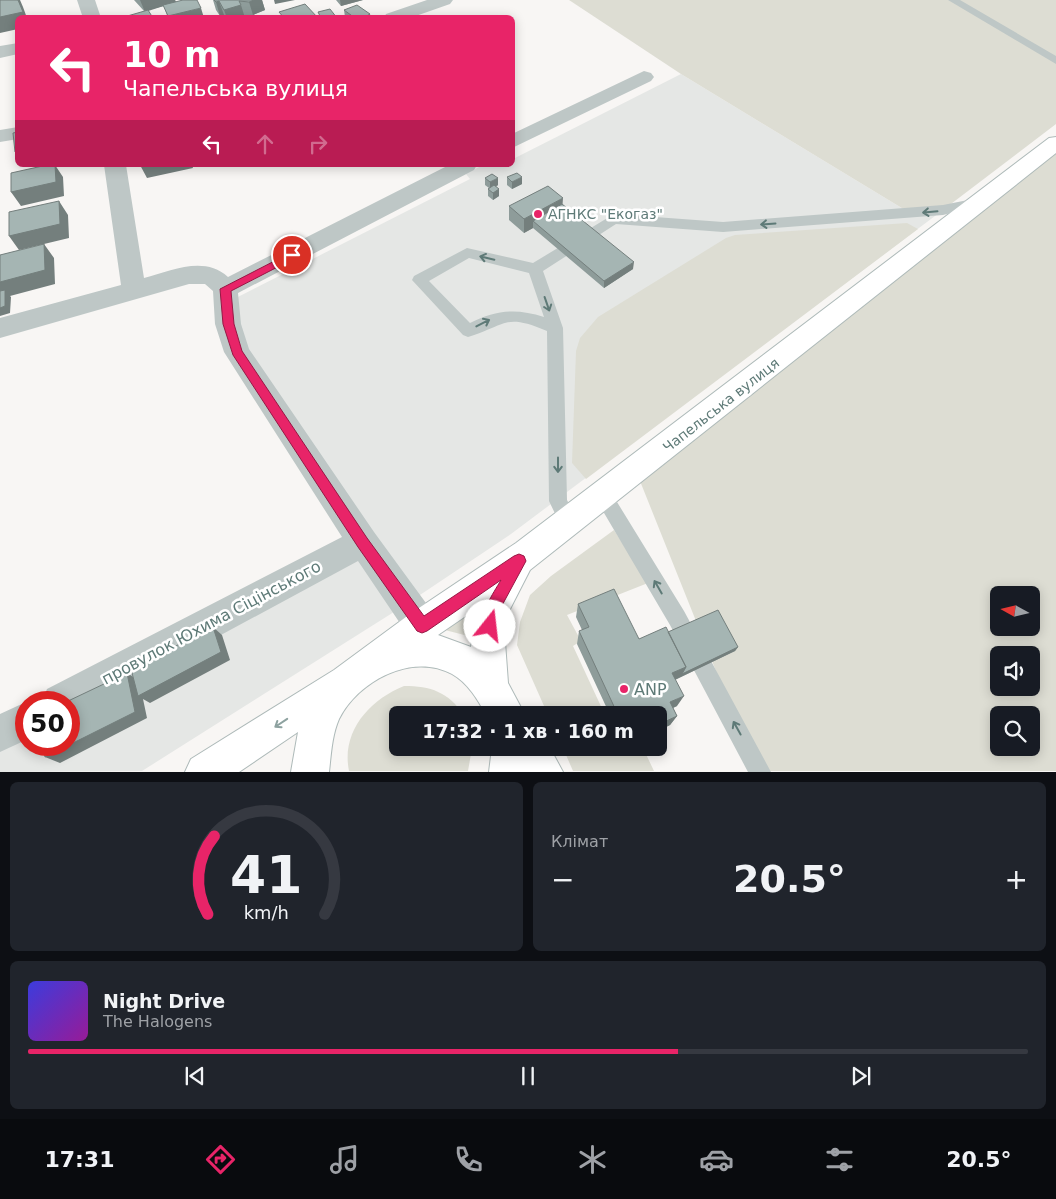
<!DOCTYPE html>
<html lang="uk">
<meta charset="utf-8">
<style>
:root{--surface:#171b24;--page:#20242c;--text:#f1f3f6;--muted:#9ea1a6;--line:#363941;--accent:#e82468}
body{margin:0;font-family:"DejaVu Sans",sans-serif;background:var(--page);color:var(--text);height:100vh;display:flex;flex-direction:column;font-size:19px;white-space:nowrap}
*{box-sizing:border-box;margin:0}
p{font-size:16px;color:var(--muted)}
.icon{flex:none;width:28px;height:28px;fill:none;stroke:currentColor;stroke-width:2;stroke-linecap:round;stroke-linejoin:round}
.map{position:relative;height:772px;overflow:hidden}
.side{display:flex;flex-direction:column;gap:10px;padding:10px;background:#0d0f14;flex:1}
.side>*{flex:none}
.guide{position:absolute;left:15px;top:15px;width:500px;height:152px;border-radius:8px;box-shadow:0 2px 12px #0003;background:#e82468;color:#fff;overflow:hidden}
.needle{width:32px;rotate:278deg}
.buttons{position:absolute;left:990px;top:586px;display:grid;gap:10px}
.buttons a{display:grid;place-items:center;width:50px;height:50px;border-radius:8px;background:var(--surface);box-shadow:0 2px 12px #0003;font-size:25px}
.speed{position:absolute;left:15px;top:691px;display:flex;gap:10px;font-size:25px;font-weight:700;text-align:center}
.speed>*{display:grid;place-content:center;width:65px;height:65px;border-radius:50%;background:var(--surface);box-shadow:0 2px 12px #0003;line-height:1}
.speed .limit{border:8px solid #d22;background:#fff;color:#111}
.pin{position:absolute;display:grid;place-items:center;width:42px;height:42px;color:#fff;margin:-21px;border:2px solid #fff;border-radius:50%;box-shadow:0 1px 5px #0007}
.me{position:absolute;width:55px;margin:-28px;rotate:16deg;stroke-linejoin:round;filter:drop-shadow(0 0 4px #0008)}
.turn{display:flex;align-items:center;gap:18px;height:105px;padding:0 25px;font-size:22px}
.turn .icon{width:65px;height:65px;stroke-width:2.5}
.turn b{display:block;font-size:35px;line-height:42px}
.lanes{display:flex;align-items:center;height:48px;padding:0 25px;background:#0003;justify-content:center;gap:25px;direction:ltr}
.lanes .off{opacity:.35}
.big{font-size:38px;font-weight:700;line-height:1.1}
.side .tile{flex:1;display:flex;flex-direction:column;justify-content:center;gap:8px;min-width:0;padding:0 18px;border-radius:8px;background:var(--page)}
.side .dial{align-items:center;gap:0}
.dial svg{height:130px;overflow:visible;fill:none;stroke:var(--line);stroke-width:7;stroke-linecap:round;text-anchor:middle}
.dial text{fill:var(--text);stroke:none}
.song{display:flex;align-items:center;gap:15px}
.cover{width:60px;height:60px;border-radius:8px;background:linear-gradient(135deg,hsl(240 70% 55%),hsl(300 70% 35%))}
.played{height:5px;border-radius:2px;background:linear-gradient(90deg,var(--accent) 65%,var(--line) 65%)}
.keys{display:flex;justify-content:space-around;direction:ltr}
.heat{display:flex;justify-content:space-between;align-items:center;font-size:28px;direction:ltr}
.side .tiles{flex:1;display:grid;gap:10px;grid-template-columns:1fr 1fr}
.tile:last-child{grid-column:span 2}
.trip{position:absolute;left:389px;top:706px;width:278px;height:50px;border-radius:8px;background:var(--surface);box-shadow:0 2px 12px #0003;font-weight:700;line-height:50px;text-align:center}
.tabs{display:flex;height:80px;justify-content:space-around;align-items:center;background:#090b0e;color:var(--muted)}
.tabs .icon{width:35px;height:35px}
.tabs .current{color:var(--accent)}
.tabs b{font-size:22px;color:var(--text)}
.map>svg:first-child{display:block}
</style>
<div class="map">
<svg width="1056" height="772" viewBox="0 0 1056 772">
<rect width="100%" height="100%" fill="#f8f6f4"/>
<!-- built -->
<path fill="#e5e7e5" d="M 681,74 L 910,213 L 943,210 L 511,534 L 405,605 L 142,771 L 0,772 L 0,734 L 26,720 L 26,745 L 69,745 L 69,702 L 60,702 L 362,542 L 237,352 L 226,303 L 470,179 L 466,174 L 483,165 L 512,165 L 513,159 Z"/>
<!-- green -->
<path fill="#ddddd3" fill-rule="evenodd" d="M 569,0 L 1056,0 L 1056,124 L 943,210 L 910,213 L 681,74 Z
M 1056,143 L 1056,771 L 756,771 L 636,471 ZM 999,595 L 1031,595 L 1031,628 L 999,628 ZM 999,655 L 1031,655 L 1031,688 L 999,688 ZM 999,715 L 1031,715 L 1031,748 L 999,748 Z
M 907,223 L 918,229 L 586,479 L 572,463 L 576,351 L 580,338 L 598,317 L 726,238 L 735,235 Z
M 614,530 L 648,583 L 567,615 L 581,641 L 573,646 L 605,715 L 548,715 L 517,645 L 520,622 L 530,595 L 551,576 Z
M 491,584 L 481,645 L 472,637 L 441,629 Z
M 404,686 C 431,686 448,692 464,715 L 398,715 L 398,748 L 472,748 L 468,771 L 349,771 C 341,732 369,700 404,686 Z
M 563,748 L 643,748 L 654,771 L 573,771 Z"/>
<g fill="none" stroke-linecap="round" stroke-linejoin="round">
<defs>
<path id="secondary" d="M 1056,137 L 1056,153 L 530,570 L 508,613 L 505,642 L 508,683 L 525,715 L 486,715 C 478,700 468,683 452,674 C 412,652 358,681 339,719 C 332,735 331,754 329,772 L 291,772 L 298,732 L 239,772 L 185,772 L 191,759 L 334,670 L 410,614 L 516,543 L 1049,138 ZM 476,609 L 471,647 L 438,635 Z
M 492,748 L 550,748 L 563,772 L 489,772 Z"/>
</defs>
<!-- secondary casing -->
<use href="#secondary" stroke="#aebab9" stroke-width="2"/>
<!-- service -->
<path fill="#bec7c6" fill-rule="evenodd" d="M 948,0 L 960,0 L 1056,56 L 1056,64 Z
M 978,198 L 983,199 L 985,202 L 983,205 L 943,215 L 723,232 L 616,224 L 543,271 L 563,328 L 567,500 L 578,522 L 576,528 L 569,530 L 562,528 L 549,501 L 547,331 C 504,313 507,325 468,337 L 463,335 L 412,280 L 414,276 L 467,248 L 533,263 L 614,214 L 723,222 L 943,205 ZM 469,258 L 529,273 L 544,317 C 516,308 496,310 470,323 L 429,281 Z
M 603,487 L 609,489 L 684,611 L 771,772 L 748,772 L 670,625 L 597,501 L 594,495 L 597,489 Z"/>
<!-- minor -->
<path fill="#bec7c6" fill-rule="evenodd" d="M 77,0 L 95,0 L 101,18 L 83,18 Z
M 427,0 L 453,0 L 450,4 L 410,18 L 384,18 L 386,14 Z
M 18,43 L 18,54 L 0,58 L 0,46 Z
M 644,71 L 651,73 L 654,77 L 651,81 L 512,148 L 512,134 Z
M 18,127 L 18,139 L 0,142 L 0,130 Z
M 104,165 L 126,165 L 144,278 C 171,271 204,255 228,277 L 449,165 L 477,165 L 474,170 L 238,293 L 241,324 L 249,349 L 374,532 L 434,614 L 439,626 L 434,638 L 422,643 L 410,638 L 358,561 L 73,715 L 69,716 L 69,702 L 42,702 L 47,689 L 342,537 L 224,352 L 215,324 L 213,291 L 205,284 L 189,284 L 0,338 L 0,318 L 121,285 Z
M 26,702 L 26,740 L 0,752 L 0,714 Z"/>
<!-- secondary -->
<use href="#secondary" fill="#fff" fill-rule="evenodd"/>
</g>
<!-- wall -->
<path fill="#8e9c9a" d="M 134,0 L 175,0 L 176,2 L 204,18 L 168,18 L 164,6 L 144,11 Z
M 213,0 L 262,0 L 265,10 L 253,15 L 244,15 L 245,18 L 225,18 L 224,15 L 220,16 L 216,10 Z
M 336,0 L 363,0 L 341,6 Z
M 344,10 L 371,18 L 346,18 L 345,17 Z
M 507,177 L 522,184 L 512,189 L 507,185 Z
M 485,178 L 498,185 L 496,187 L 499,189 L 499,196 L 493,200 L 488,196 L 488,189 L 489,188 L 485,185 Z
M 562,204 L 633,269 L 604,288 L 533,228 L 524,233 L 509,220 L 509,206 Z
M 578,604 L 639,639 L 668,632 L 738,647 L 735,651 L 675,680 L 677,706 L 673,708 L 677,716 L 670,725 L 658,731 L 658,715 L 610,715 L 577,644 L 579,631 L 582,630 L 576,617 Z"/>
<!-- shaded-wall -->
<path fill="#747f7d" d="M 18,0 L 20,0 L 23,7 L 27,18 L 18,18 L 18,29 L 0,33 L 0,17 Z
M 140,0 L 175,0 L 176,2 L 145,12 Z
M 254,0 L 262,0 L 265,10 L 253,15 L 249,2 Z
M 274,0 L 295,0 L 275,4 Z
M 340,0 L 363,0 L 341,6 Z
M 219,1 L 224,15 L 220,16 L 216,2 Z
M 241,5 L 245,18 L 227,18 L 224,10 Z
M 201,8 L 204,18 L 168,18 L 168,16 Z
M 370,14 L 371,18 L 363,18 Z
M 55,165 L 63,177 L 64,196 L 21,206 L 11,192 Z
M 140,165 L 192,165 L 193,168 L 147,178 Z
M 522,177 L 522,184 L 512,189 L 512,182 Z
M 498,178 L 498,185 L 490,189 L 490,182 Z
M 499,189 L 499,196 L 493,200 L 493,193 Z
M 563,198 L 562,212 L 533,221 L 533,228 L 524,233 L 524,219 Z
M 59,201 L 68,215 L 69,238 L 19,250 L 9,236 Z
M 44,244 L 54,258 L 55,284 L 10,296 L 11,297 L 10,313 L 0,316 L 0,282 Z
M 634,262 L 633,269 L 604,288 L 604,281 Z
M 213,627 L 222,635 L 230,660 L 150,703 L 143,699 L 147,718 L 60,763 L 45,757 L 127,673 L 138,680 Z
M 738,647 L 735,651 L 666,684 L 672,673 L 686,667 Z
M 684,696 L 677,706 L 664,712 L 670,702 Z
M 677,716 L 670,725 L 658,731 L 658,725 Z"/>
<!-- building -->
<path fill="#a5b5b3" stroke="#747f7d" d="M 0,0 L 18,0 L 23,12 L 0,17 Z
M 183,0 L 197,0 L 201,8 L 168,16 L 163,5 Z
M 214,0 L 254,0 L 249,2 L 239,1 L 241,5 L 224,10 L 219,1 L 216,2 Z
M 305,4 L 318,18 L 284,18 L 279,12 Z
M 357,5 L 370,14 L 363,18 L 355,18 L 344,10 Z
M 330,9 L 337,18 L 321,18 L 318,12 Z
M 148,10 L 153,18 L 125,18 L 124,17 Z
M 18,132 L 18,151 L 15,152 L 13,133 Z
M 47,165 L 55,165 L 56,182 L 11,192 L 11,173 Z
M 517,173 L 522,177 L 512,182 L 507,177 Z
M 492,174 L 498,178 L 490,182 L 485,178 Z
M 494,185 L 499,189 L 493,193 L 488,189 Z
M 548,186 L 563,198 L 524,219 L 509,206 Z
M 59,201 L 60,224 L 9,236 L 9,212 Z
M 562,204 L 634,262 L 604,281 L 533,221 Z
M 44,244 L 45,270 L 0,282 L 0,255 Z
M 5,290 L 5,306 L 0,308 L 0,291 Z
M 614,589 L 639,639 L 666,627 L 686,667 L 672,673 L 684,696 L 670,702 L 677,716 L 658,725 L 658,715 L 618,715 L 579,631 L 589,627 L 578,604 Z
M 718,610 L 738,647 L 682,674 L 686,667 L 668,632 Z
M 213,627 L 221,652 L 138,696 L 131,669 Z
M 127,673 L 135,712 L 45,757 L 43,745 L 69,745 L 69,702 L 66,702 Z"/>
<!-- one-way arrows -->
<defs><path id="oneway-shaft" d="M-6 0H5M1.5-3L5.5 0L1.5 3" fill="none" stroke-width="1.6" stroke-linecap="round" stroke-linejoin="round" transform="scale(1.25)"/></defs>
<g stroke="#5e7a77">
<use href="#oneway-shaft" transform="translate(930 212) rotate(175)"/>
<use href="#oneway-shaft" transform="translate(768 224) rotate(176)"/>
<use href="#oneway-shaft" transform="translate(487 258) rotate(-167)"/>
<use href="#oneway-shaft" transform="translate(547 304) rotate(71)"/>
<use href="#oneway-shaft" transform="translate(483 323) rotate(-27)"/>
<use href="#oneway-shaft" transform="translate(558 465) rotate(90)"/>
<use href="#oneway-shaft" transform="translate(658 587) rotate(-120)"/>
<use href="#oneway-shaft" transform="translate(737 728) rotate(-119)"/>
</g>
<use stroke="#8ea2a0" href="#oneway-shaft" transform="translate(281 723) rotate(146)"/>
<!-- route -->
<path fill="#e82468" stroke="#971744" d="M 292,252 L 295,253 L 295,258 L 231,291 L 234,324 L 242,351 L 367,538 L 424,616 L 514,556 L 519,554 L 524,556 L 526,561 L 499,611 L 495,631 L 490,633 L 485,631 C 478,614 493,594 501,580 L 427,631 L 422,633 L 417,631 L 358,547 L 233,355 L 223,324 L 220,289 Z"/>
<!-- markers -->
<g fill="#e82468" stroke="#fff" stroke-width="2">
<circle cx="538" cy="214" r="5"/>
<circle cx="624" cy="689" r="5"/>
</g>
<g text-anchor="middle" stroke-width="5" stroke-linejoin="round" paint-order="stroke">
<!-- poi labels -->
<g font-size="14" fill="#5e7a77" stroke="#fff" text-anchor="start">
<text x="548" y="219">АГНКС "Екогаз"</text>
</g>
<!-- street labels -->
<g font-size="14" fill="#5e7a77" stroke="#fff">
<text transform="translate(721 405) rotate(-38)" y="5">Чапельська вулиця</text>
</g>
<!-- near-street labels -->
<g font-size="16" fill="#5e7a77" stroke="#fff">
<text transform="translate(211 622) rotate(-28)" y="6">провулок Юхима Сіцінського</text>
</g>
<!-- near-poi labels -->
<g font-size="16" fill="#5e7a77" stroke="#fff" text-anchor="start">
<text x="634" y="695">ANP</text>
</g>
</g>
</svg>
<div class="buttons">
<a><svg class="needle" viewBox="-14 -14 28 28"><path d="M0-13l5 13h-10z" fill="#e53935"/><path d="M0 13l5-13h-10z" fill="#9ea1a6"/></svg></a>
<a><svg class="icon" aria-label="sound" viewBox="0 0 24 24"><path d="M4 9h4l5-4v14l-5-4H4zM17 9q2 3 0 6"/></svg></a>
<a><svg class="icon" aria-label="search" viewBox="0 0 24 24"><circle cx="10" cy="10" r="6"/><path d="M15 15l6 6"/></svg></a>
</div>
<div class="speed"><div class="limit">50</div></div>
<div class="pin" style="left:292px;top:255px;background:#d93025"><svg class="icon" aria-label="arrive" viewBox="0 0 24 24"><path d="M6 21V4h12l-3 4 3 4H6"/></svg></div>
<svg class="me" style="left:490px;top:626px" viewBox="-20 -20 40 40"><circle r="19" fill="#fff"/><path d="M0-13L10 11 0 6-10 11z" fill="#e82468"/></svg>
<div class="trip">17:32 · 1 хв · 160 m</div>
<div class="guide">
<div class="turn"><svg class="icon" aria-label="left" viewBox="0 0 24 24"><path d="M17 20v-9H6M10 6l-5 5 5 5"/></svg><div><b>10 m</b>Чапельська вулиця</div></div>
<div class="lanes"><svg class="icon" aria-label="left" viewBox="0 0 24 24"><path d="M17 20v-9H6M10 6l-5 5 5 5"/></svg><svg class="icon off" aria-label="ahead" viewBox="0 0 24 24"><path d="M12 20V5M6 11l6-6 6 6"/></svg><svg class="icon off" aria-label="right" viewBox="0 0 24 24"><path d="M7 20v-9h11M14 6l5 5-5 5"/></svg></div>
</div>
</div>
<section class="side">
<div class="tiles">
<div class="tile dial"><svg viewBox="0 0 100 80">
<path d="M14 69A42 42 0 1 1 86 69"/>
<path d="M14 69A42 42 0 0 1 18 21" stroke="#e82468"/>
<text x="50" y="56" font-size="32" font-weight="700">41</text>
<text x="50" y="72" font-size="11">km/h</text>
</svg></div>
<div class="tile"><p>Клімат</p>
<div class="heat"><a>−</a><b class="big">20.5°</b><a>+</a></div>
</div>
<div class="tile">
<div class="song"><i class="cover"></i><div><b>Night Drive</b><p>The Halogens</p></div></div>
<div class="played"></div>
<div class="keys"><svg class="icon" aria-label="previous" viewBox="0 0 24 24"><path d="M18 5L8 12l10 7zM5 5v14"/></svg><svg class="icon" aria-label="pause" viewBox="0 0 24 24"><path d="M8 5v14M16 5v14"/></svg><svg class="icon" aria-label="next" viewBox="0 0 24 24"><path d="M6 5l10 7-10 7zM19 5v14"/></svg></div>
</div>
</div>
</section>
<nav class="tabs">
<b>17:31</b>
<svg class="icon current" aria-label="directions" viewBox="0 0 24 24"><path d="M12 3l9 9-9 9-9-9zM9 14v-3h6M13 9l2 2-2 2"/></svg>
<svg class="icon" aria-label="music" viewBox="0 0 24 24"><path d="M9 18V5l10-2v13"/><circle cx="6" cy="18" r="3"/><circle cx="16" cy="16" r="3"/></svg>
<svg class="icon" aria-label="phone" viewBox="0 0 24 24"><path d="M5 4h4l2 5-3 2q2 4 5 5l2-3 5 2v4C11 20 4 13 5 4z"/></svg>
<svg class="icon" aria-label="climate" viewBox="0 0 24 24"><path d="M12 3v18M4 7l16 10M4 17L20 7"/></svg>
<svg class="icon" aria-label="car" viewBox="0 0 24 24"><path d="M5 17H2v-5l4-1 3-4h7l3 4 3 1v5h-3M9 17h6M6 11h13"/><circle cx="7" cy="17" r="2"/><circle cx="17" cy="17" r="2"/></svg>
<svg class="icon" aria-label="filters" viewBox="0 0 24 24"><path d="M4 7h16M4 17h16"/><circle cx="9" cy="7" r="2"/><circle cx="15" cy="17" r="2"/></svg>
<b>20.5°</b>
</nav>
